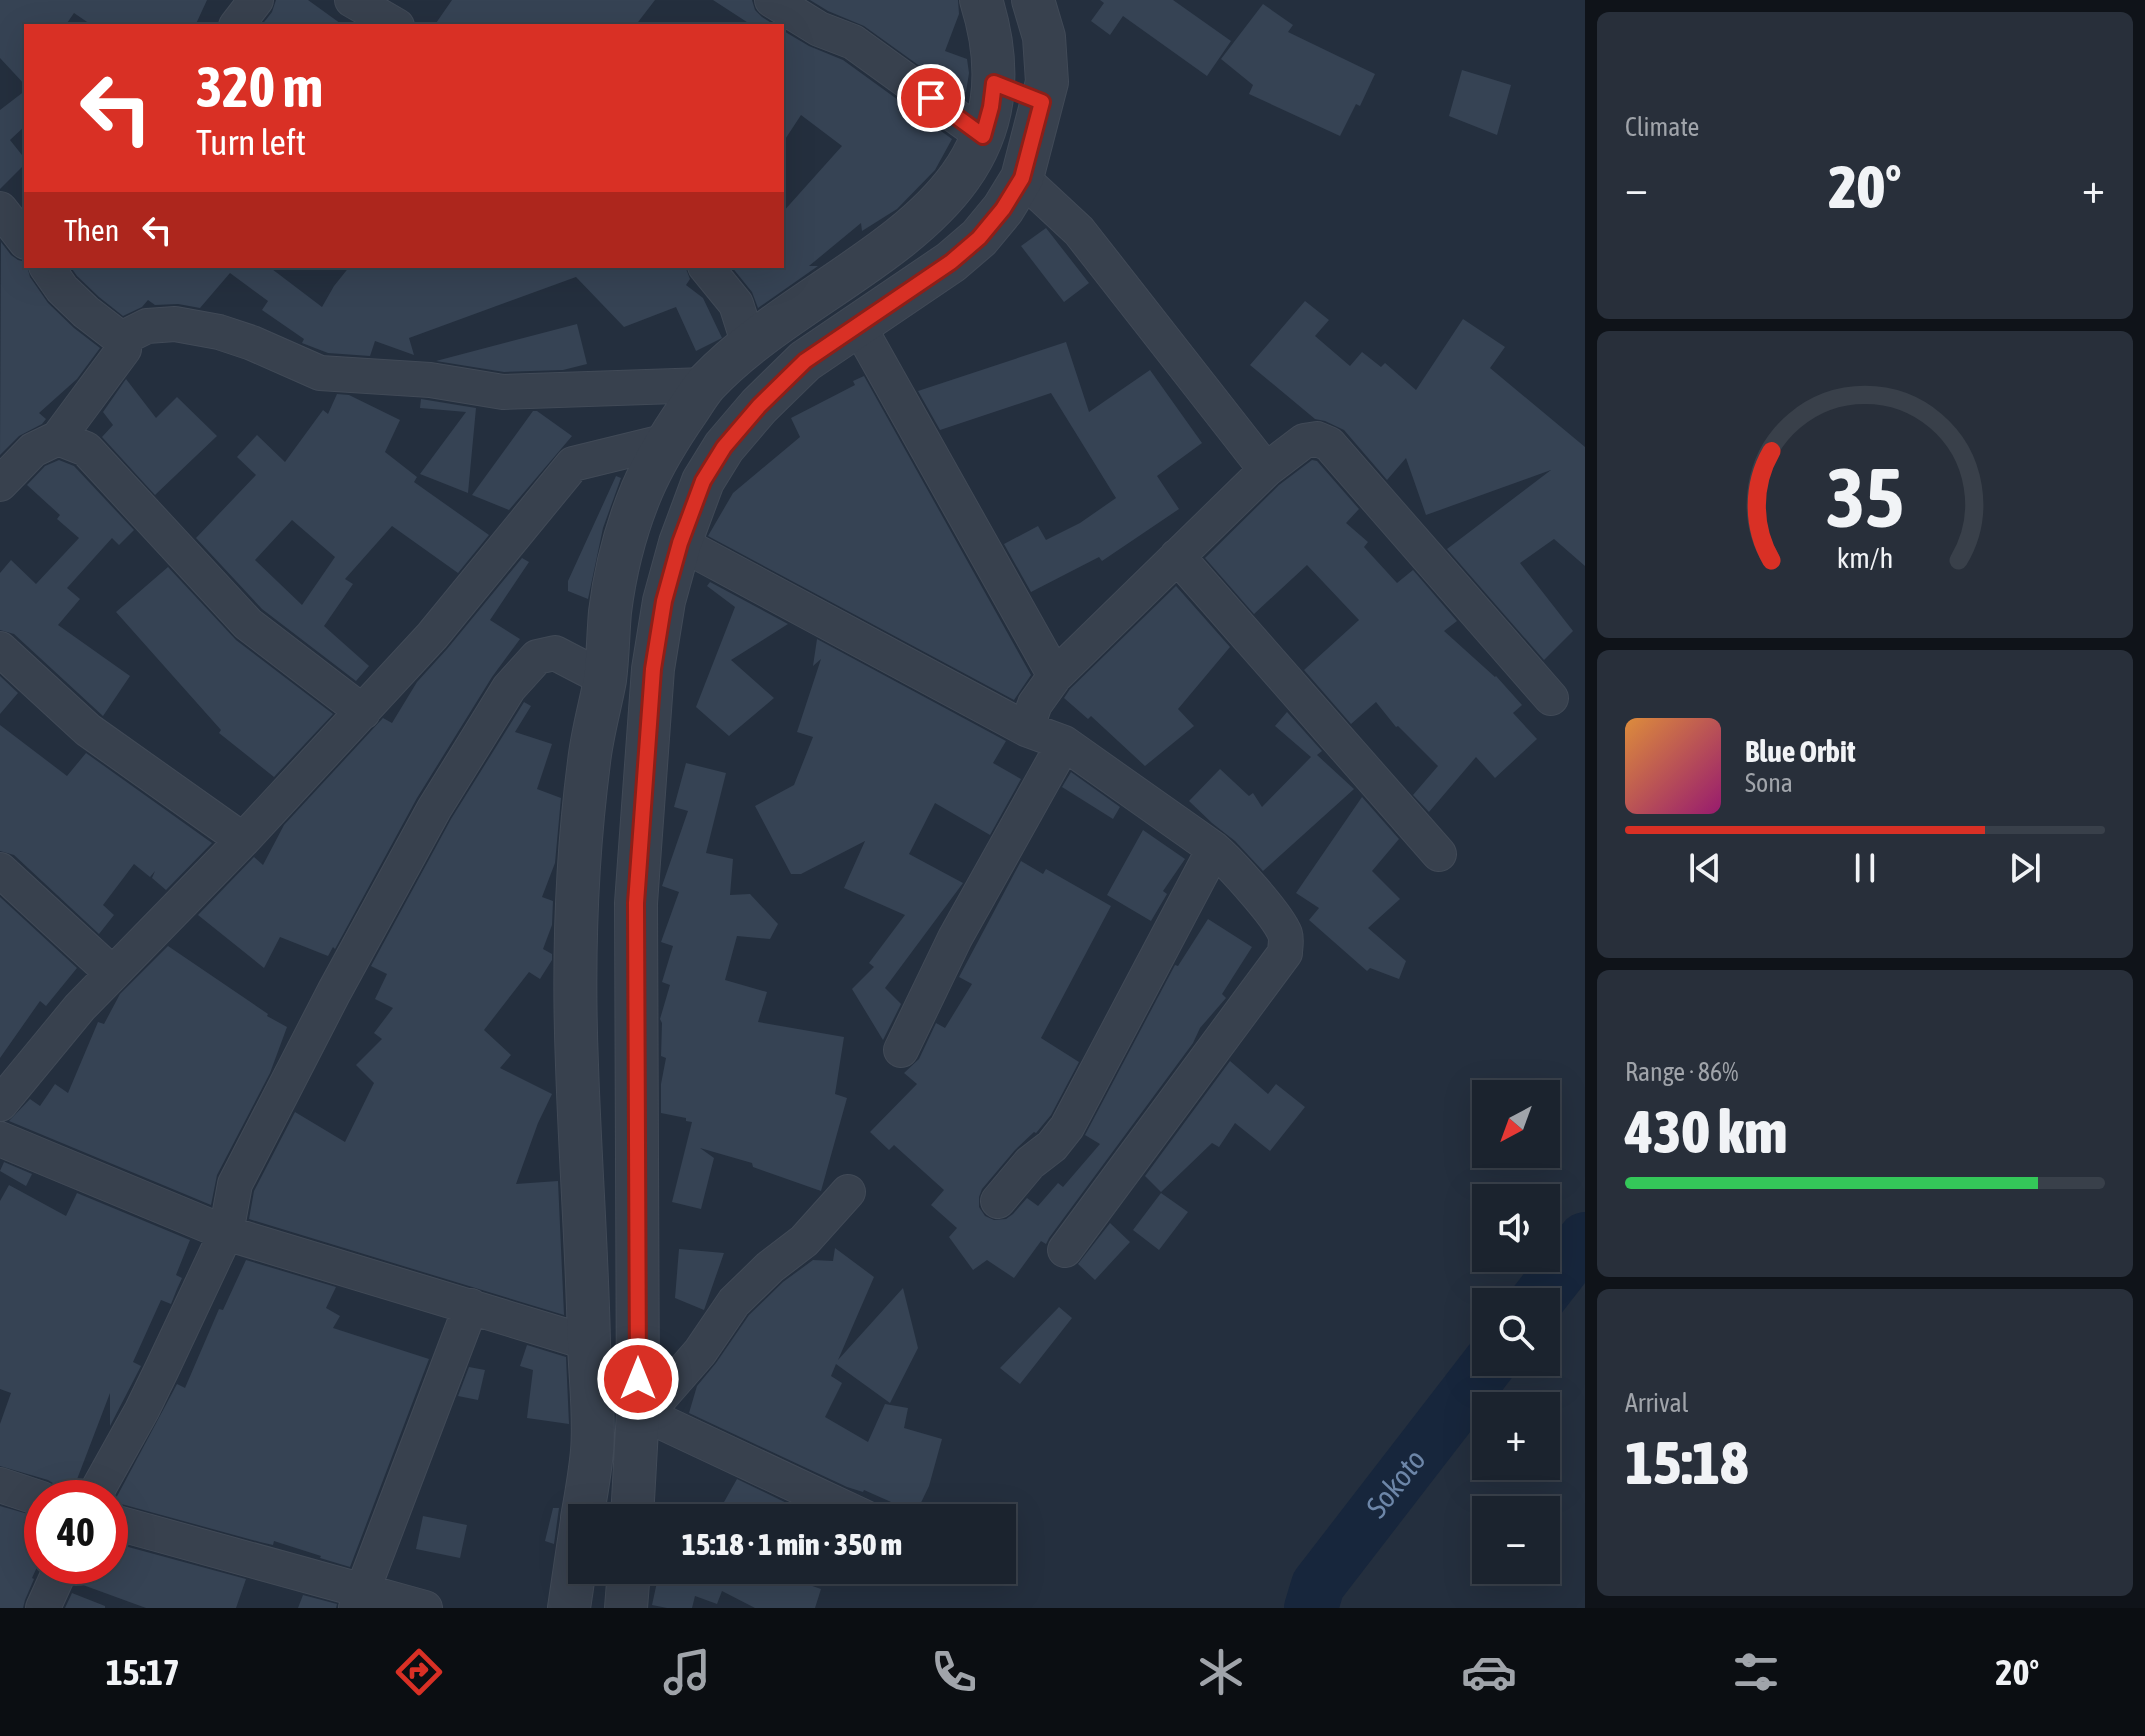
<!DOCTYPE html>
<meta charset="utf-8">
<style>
:root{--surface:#1b232e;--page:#282f3a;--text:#f1f3f6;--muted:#a0a4aa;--line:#39404a;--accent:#d93025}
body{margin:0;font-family:"Asap Condensed",sans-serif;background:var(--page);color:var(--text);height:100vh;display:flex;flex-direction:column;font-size:30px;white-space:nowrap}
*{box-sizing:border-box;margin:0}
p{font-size:26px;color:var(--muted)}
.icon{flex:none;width:44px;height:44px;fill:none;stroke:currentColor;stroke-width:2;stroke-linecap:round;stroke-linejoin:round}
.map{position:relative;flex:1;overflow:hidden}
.panel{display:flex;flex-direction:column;gap:12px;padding:12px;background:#0f1319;width:560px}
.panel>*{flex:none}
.guide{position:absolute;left:24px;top:24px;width:760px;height:244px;border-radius:0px;box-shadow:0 8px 32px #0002,0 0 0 2px var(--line);background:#d93025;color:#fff;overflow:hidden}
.needle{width:52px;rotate:221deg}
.controls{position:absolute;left:1472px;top:1080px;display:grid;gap:16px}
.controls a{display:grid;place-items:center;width:88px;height:88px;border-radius:0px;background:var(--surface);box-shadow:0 8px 32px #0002,0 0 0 2px var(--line);font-size:40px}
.speed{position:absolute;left:24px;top:1480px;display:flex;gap:16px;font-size:40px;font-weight:700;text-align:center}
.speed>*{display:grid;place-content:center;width:104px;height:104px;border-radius:50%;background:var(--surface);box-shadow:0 8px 32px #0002,0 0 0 2px var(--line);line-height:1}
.speed .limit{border:12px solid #d22;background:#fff;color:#111}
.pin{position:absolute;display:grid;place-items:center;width:68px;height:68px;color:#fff;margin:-34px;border:4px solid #fff;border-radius:50%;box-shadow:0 2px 8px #0007}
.me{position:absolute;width:88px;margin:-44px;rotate:0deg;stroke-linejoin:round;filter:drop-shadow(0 0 6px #0008)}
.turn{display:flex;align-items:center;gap:28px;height:168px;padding:0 40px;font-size:36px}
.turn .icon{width:104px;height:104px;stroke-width:2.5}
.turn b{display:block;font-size:56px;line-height:68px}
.then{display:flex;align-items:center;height:76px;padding:0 40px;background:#0003;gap:16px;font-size:30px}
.big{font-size:60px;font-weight:800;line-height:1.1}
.panel .tile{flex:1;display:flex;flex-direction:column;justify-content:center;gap:12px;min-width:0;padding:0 28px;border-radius:12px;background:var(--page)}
.panel .dial{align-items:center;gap:0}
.dial svg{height:208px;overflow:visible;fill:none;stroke:var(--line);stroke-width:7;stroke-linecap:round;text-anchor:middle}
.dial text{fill:var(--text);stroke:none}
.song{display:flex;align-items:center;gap:24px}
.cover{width:96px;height:96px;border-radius:12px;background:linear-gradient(135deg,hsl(30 70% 55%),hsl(320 70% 35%))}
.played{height:8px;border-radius:4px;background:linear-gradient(90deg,var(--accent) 75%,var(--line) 75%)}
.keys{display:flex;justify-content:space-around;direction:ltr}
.heat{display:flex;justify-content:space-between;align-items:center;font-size:44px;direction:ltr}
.charge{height:12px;border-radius:6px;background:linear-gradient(90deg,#34c759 86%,var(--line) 0)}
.trip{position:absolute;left:568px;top:1504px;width:448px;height:80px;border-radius:0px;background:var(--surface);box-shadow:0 8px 32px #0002,0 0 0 2px var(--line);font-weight:800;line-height:80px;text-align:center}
.tabs{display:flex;height:128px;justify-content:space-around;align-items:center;background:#0b0e12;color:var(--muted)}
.tabs .icon{width:56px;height:56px}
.tabs .active{color:var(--accent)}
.tabs b{font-size:36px;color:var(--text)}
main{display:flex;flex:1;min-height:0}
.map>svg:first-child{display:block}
</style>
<main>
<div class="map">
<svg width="1585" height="1608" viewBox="0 0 1585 1608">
<rect width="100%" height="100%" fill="#242f3e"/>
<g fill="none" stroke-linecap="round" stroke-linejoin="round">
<!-- river -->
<g stroke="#17263c" stroke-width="54">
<path d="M 1536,1302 L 1585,1239"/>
<path id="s1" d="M 1311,1608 L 1318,1585 L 1490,1362"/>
</g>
</g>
<!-- building -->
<path fill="#364354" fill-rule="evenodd" d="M 0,0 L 207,0 L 195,26 L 93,26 L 74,13 L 65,26 L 26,26 L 26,86 L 0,58 Z
M 276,0 L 308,0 L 344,26 L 261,26 L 272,12 Z
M 452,0 L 655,0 L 635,26 L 434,26 Z
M 713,0 L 752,0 L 755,10 L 762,17 L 776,26 L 753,26 Z
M 810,0 L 958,0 L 959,14 L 945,51 L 967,59 L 969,73 L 966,92 L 946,85 L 864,26 L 828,11 Z
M 1100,0 L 1173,0 L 1231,41 L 1207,76 L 1123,16 L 1110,35 L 1091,21 L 1104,3 Z
M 1263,4 L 1293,25 L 1288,32 L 1375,74 L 1360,106 L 1356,104 L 1340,136 L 1249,94 L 1253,85 L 1221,59 Z
M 782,30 L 809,46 L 843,60 L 952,139 L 935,170 L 897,209 L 862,231 L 861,223 L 809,266 L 818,266 L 758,308 L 752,292 L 731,266 L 782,266 L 782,213 L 842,146 L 801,115 L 782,144 Z
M 1462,70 L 1511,85 L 1497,135 L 1449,116 Z
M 26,90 L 26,125 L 10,140 L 26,160 L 26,163 L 0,189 L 0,110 Z
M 1046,228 L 1089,283 L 1064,302 L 1021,246 Z
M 1,242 L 11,255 L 18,260 L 26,262 L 30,277 L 48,303 L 74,328 L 100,348 L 77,379 L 39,413 L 46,419 L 42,424 L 19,436 L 0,455 Z
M 70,266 L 268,266 L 322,307 L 334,286 L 350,266 L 685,266 L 690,279 L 686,285 L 703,298 L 722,338 L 696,351 L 676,307 L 624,327 L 576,277 L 409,338 L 414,355 L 375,341 L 370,356 L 328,353 L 302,343 L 304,339 L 262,310 L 268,301 L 230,273 L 200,308 L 178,304 L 155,305 L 148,300 L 142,307 L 123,316 L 99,297 L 77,276 Z
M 1305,301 L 1329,320 L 1315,336 L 1350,366 L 1362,352 L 1381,367 L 1385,363 L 1416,390 L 1463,319 L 1505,347 L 1490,368 L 1585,447 L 1585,566 L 1554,539 L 1520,563 L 1573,631 L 1544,660 L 1447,549 L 1551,470 L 1426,515 L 1406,458 L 1387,480 L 1344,430 L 1325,421 L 1315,419 L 1250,365 Z
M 577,324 L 587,364 L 563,370 L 504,372 L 436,361 Z
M 1066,342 L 1089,412 L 1150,370 L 1202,443 L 1157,476 L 1179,509 L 1102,561 L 1099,557 L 1031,592 L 1004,544 L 1038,526 L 1046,540 L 1080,523 L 1116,498 L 1051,393 L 940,430 L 918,391 Z
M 864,376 L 1031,675 L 1014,700 L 708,536 L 733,493 L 800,437 L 791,418 L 855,385 L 853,381 Z
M 126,379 L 156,418 L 177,397 L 217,436 L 155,495 L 102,437 L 113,425 L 103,412 Z
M 337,394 L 349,395 L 400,420 L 385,452 L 417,477 L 414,482 L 489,535 L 458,573 L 392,526 L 345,579 L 353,584 L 324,626 L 369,666 L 356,681 L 262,609 L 196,538 L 256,475 L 237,457 L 257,435 L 285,462 L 323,410 L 328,414 ZM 292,520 L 335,557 L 302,605 L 255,560 Z
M 421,399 L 476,408 L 468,493 L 420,474 L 466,412 L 420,408 Z
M 533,411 L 537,411 L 572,436 L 509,510 L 472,495 Z
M 59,460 L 74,466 L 134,530 L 119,545 L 112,538 L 67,588 L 80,599 L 58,625 L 130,676 L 103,716 L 14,634 L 0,630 L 0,573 L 11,560 L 36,584 L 79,538 L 57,519 L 60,515 L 27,485 L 45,466 Z
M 1312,460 L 1317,461 L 1359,509 L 1346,523 L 1368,542 L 1364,547 L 1397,583 L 1413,570 L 1457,621 L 1444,631 L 1495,677 L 1496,676 L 1522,705 L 1513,713 L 1537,739 L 1495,778 L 1476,757 L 1429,812 L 1413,795 L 1438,766 L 1398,726 L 1396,727 L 1376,702 L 1351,724 L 1304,670 L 1359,620 L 1307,565 L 1254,614 L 1205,558 L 1279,485 Z
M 616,476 L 621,478 L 603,528 L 588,599 L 568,591 L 568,581 Z
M 522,558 L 529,562 L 490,620 L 520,639 L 492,677 L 417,798 L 335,949 L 333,947 L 328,956 L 280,937 L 264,968 L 198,915 L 254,857 L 263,865 L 284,825 L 383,718 L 392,723 L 417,682 L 447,649 Z
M 168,567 L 236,640 L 333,714 L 274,777 L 219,733 L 221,730 L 116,612 Z
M 710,582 L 788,624 L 731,660 L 774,698 L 729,736 L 696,707 L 735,607 L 707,586 Z
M 1176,586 L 1230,647 L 1178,709 L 1194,726 L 1145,766 L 1091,716 L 1088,719 L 1064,698 L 1070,689 Z
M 817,639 L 1006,741 L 993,763 L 1021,779 L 990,835 L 935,803 L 909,854 L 963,883 L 885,988 L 901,1004 L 883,1040 L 852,989 L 874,967 L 869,963 L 905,915 L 844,888 L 865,841 L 801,874 L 791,874 L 755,806 L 794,785 L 813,737 L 797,732 L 821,659 L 813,666 Z
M 0,676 L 18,693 L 0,714 Z
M 524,702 L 531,706 L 515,732 L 552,744 L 537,789 L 561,798 L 555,863 L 542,897 L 553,901 L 552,925 L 543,949 L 552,954 L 552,960 L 540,979 L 529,972 L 484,1030 L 511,1055 L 500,1068 L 552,1094 L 538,1123 L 516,1184 L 558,1181 L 564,1315 L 249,1219 L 254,1191 L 295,1112 L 345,1142 L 374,1083 L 356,1065 L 382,1039 L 374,1033 L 393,1008 L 375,999 L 387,974 L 371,966 L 451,819 Z
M 1287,712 L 1322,751 L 1317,755 L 1354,789 L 1263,871 L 1235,841 L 1212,823 L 1189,801 L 1220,769 L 1249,796 L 1253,793 L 1262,807 L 1311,757 L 1275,726 Z
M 0,725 L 67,776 L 86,753 L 212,843 L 166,890 L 152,878 L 155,871 L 150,877 L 134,864 L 103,905 L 114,915 L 99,934 L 14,855 L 0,851 Z
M 686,763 L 726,773 L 706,853 L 733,859 L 730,895 L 750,894 L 778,924 L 770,939 L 737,936 L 725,980 L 767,992 L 758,1022 L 844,1037 L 835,1094 L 847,1098 L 821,1191 L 753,1167 L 752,1163 L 700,1148 L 714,1158 L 701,1209 L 672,1202 L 692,1122 L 686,1121 L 686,1118 L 661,1113 L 661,1084 L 666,1058 L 661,1056 L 662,1023 L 660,1019 L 670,985 L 662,982 L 673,946 L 661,942 L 679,892 L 662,886 L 688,811 L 674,807 Z
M 1071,772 L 1120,807 L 1113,819 L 1062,787 Z
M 1362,797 L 1399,839 L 1372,871 L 1400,899 L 1368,928 L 1406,961 L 1399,979 L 1370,968 L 1367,971 L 1309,920 L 1319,908 L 1296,893 Z
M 1143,830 L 1185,859 L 1163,891 L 1167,894 L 1151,921 L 1107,895 Z
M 1021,861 L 1043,874 L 1046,869 L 1111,906 L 1041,1038 L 1079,1062 L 1051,1115 L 1036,1133 L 1034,1132 L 1015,1150 L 982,1189 L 979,1197 L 979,1207 L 985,1216 L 994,1220 L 1006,1219 L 1013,1214 L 1027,1198 L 1038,1206 L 1058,1183 L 1063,1187 L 1100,1144 L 1085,1135 L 1175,965 L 1178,966 L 1208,919 L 1252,947 L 1222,994 L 1226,998 L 1200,1028 L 1193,1043 L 1049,1238 L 1046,1244 L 1041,1241 L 1014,1278 L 987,1260 L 973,1270 L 949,1237 L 957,1228 L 931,1205 L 944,1190 L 894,1145 L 889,1150 L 870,1132 L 917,1084 L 904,1073 L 919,1059 L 936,1023 L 945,1028 L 972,984 L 959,977 Z
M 0,897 L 77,968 L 46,1006 L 40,1001 L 0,1058 Z
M 168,946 L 268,1014 L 267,1016 L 287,1027 L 270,1073 L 217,1175 L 211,1205 L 9,1121 L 30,1099 L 40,1106 L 55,1084 L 68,1093 L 98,1022 L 104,1024 L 120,994 Z
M 1230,1061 L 1268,1094 L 1276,1084 L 1305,1107 L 1270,1151 L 1235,1123 L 1219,1147 L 1212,1143 L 1161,1192 L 1145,1176 Z
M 4,1162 L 32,1174 L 26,1186 L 0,1171 Z
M 9,1185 L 66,1216 L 77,1193 L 190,1240 L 176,1275 L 182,1278 L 177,1289 L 171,1304 L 161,1300 L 133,1362 L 141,1366 L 110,1426 L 110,1393 L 71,1495 L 60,1491 L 56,1485 L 48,1480 L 0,1466 L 0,1424 L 11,1393 L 0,1389 L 0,1201 Z
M 1161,1193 L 1188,1212 L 1159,1250 L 1133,1230 Z
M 1110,1223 L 1130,1242 L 1095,1280 L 1078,1264 Z
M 835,1248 L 874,1277 L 838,1360 L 903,1288 L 918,1348 L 890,1403 L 836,1364 L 831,1376 L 842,1383 L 825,1417 L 868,1442 L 885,1404 L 908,1408 L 904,1428 L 942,1439 L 929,1486 L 916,1513 L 864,1490 L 863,1492 L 847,1487 L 689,1413 L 697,1386 L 716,1363 L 749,1315 L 783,1282 L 813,1260 L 833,1261 Z
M 679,1249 L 724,1253 L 704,1310 L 675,1298 Z
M 246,1260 L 336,1287 L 326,1308 L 340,1316 L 333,1328 L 429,1359 L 350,1567 L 320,1558 L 321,1556 L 274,1541 L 273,1545 L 260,1542 L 114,1502 L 177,1384 L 185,1388 L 219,1309 L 223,1310 Z
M 1059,1307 L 1072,1318 L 1020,1384 L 1000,1368 Z
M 527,1345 L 566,1357 L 569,1424 L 527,1418 L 533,1370 L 520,1366 Z
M 469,1367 L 485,1370 L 478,1400 L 458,1396 Z
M 737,1479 L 801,1510 L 797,1518 L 715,1518 Z
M 0,1506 L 42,1518 L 42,1556 L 32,1578 L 34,1579 L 25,1600 L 23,1608 L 0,1608 Z
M 553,1508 L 559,1508 L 554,1544 L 545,1541 Z
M 423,1516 L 467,1525 L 460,1558 L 416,1549 Z
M 110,1542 L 246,1579 L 236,1608 L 146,1608 L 83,1585 L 90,1566 L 110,1566 Z
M 653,1570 L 774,1570 L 792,1579 L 821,1589 L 815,1608 L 755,1608 L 722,1591 L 717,1604 L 695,1596 L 692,1608 L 667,1608 L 652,1605 L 657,1582 L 652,1581 Z
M 72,1593 L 105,1606 L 105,1608 L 65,1608 Z
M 303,1595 L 337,1604 L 336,1608 L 298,1608 Z"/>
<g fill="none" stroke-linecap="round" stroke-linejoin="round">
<defs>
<path id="minor" d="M 352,0 L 397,26
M 772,0 L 819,29 L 853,42 L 983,136
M 236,26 L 256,0
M 1022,178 L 1079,231 L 1266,470
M 0,209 L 26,242
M 705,266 L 736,304 L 749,345
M 858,325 L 1055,676
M 121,339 L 147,326 L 175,324 L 219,332 L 252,343 L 320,373 L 430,380 L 503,392 L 705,385
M 58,438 L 86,449 L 248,624 L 363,712
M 0,484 L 33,450 L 58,438 L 124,349 L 121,339 L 86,312 L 62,289 L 46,266
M 680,543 L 1026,729
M 1177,556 L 1439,854
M 0,649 L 88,730 L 243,840
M 0,870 L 112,973
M 901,1050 L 955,938 L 1064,743
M 0,1104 L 80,1007 L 243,840 L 432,636 L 573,464 L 667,441
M 0,1139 L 226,1233 L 589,1343
M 998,1201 L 1030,1163 L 1052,1146 L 1067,1127 L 1214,849
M 1065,1250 L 1285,953 C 1285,948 1287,940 1285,934 C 1278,915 1230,863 1214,849 L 1064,743 L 1026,729 L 1035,704 L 1055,676 L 1266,470 L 1304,441 L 1317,439 L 1329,444 L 1551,698
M 638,1411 L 866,1518
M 646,1414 L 700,1352 L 734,1302 L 770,1267 L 804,1241 L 848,1192
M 0,1485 L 42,1499
M 93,1498 L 142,1410 L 162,1369 L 226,1233 L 235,1184 L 334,992 L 434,809 L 509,688 L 537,657 L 555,653 L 605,679
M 110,1521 L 425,1608
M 43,1608 L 62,1566
M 356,1608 L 471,1306"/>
<path id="tertiary" d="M 582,1518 C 586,1496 590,1474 592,1451 C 595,1416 590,1378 589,1342 C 587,1249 580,1157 577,1065 C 573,964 576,862 589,762 C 592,734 600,707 605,680 C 608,657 608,635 610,612 C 615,572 626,528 642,490 C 654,462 670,436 688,410 C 694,401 700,391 707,383 C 822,262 1049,216 981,0
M 632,1518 L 638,1411 L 636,903 L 653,669 L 664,601 L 680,543 L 703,481 L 724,447 L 759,406 L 805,361 L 951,262 L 979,238 L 1003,209 L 1022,178 L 1047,82 L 1044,37 L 1033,0
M 569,1608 L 582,1520
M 626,1608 L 629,1570"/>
</defs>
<!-- minor casing -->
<use href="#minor" stroke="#414a57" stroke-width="36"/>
<!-- tertiary casing -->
<use href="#tertiary" stroke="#414a57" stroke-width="44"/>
<!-- minor -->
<use href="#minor" stroke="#38414e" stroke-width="34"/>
<!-- tertiary -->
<use href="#tertiary" stroke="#38414e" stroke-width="42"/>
</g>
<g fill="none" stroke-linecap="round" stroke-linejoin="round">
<defs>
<path id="route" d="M 638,1379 L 636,903 L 653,669 L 664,601 L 680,543 L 703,481 L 724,447 L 759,406 L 805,361 L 951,262 L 979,238 L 1003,209 L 1022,178 L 1042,102 L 994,83 L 991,107 L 983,136 L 931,98"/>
</defs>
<!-- route casing -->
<use href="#route" stroke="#8d1f18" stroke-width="20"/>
<!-- route -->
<use href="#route" stroke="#d93025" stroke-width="14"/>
</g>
<g text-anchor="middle" stroke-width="8" stroke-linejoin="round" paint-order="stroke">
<!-- water labels -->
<g font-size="30" font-style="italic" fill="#6d86a8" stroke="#1d2633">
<text dy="10" stroke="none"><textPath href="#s1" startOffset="152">Sokoto</textPath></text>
</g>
</g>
</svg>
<div class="controls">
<a><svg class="needle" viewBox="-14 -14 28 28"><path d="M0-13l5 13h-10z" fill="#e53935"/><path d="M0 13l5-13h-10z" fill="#a0a4aa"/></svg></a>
<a><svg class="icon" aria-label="sound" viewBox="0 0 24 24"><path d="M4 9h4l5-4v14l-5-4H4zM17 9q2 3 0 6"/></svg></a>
<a><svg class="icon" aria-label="search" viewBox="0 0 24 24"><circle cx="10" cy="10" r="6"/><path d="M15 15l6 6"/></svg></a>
<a>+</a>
<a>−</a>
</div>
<div class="speed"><div class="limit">40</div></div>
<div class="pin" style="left:931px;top:98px;background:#d93025"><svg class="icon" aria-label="arrive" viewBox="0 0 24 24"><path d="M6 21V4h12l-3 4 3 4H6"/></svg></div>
<svg class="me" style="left:638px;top:1379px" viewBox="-20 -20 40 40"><circle r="17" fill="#d93025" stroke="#fff" stroke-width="3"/><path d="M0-11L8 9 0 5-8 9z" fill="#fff"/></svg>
<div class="trip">15:18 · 1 min · 350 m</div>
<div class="guide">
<div class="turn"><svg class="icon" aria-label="left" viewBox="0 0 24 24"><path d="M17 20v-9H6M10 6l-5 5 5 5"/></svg><div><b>320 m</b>Turn left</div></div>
<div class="then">Then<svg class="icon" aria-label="left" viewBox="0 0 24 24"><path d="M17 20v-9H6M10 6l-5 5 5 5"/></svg></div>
</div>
</div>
<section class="panel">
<div class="tile"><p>Climate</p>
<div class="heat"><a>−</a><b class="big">20°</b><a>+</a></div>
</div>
<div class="tile dial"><svg viewBox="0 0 100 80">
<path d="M14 69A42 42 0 1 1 86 69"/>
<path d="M14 69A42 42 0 0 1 14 27" stroke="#d93025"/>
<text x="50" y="56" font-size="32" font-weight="700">35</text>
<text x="50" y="72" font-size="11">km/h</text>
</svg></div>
<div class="tile">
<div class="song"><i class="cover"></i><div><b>Blue Orbit</b><p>Sona</p></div></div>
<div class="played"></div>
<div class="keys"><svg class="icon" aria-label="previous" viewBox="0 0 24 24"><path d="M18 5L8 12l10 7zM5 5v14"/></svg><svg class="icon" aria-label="pause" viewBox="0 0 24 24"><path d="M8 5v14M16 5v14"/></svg><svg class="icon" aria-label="next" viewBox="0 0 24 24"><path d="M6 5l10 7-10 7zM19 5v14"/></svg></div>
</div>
<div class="tile"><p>Range · 86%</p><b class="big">430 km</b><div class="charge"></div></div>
<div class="tile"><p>Arrival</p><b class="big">15:18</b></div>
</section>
</main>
<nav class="tabs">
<b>15:17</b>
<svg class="icon active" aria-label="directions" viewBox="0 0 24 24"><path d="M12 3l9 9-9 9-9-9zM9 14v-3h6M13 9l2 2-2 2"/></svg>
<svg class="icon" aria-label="music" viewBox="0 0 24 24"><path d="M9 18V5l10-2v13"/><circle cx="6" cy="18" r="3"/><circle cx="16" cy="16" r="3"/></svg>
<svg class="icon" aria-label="phone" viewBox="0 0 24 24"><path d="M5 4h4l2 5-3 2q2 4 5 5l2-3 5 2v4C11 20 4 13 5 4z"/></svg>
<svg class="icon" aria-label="climate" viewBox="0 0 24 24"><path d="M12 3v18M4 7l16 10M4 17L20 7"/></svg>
<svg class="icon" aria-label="car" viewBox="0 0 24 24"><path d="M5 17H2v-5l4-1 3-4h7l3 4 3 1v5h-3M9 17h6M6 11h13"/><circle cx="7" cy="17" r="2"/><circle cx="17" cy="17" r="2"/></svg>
<svg class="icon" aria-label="filters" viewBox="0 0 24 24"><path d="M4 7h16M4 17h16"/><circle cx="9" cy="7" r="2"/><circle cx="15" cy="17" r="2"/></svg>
<b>20°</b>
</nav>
